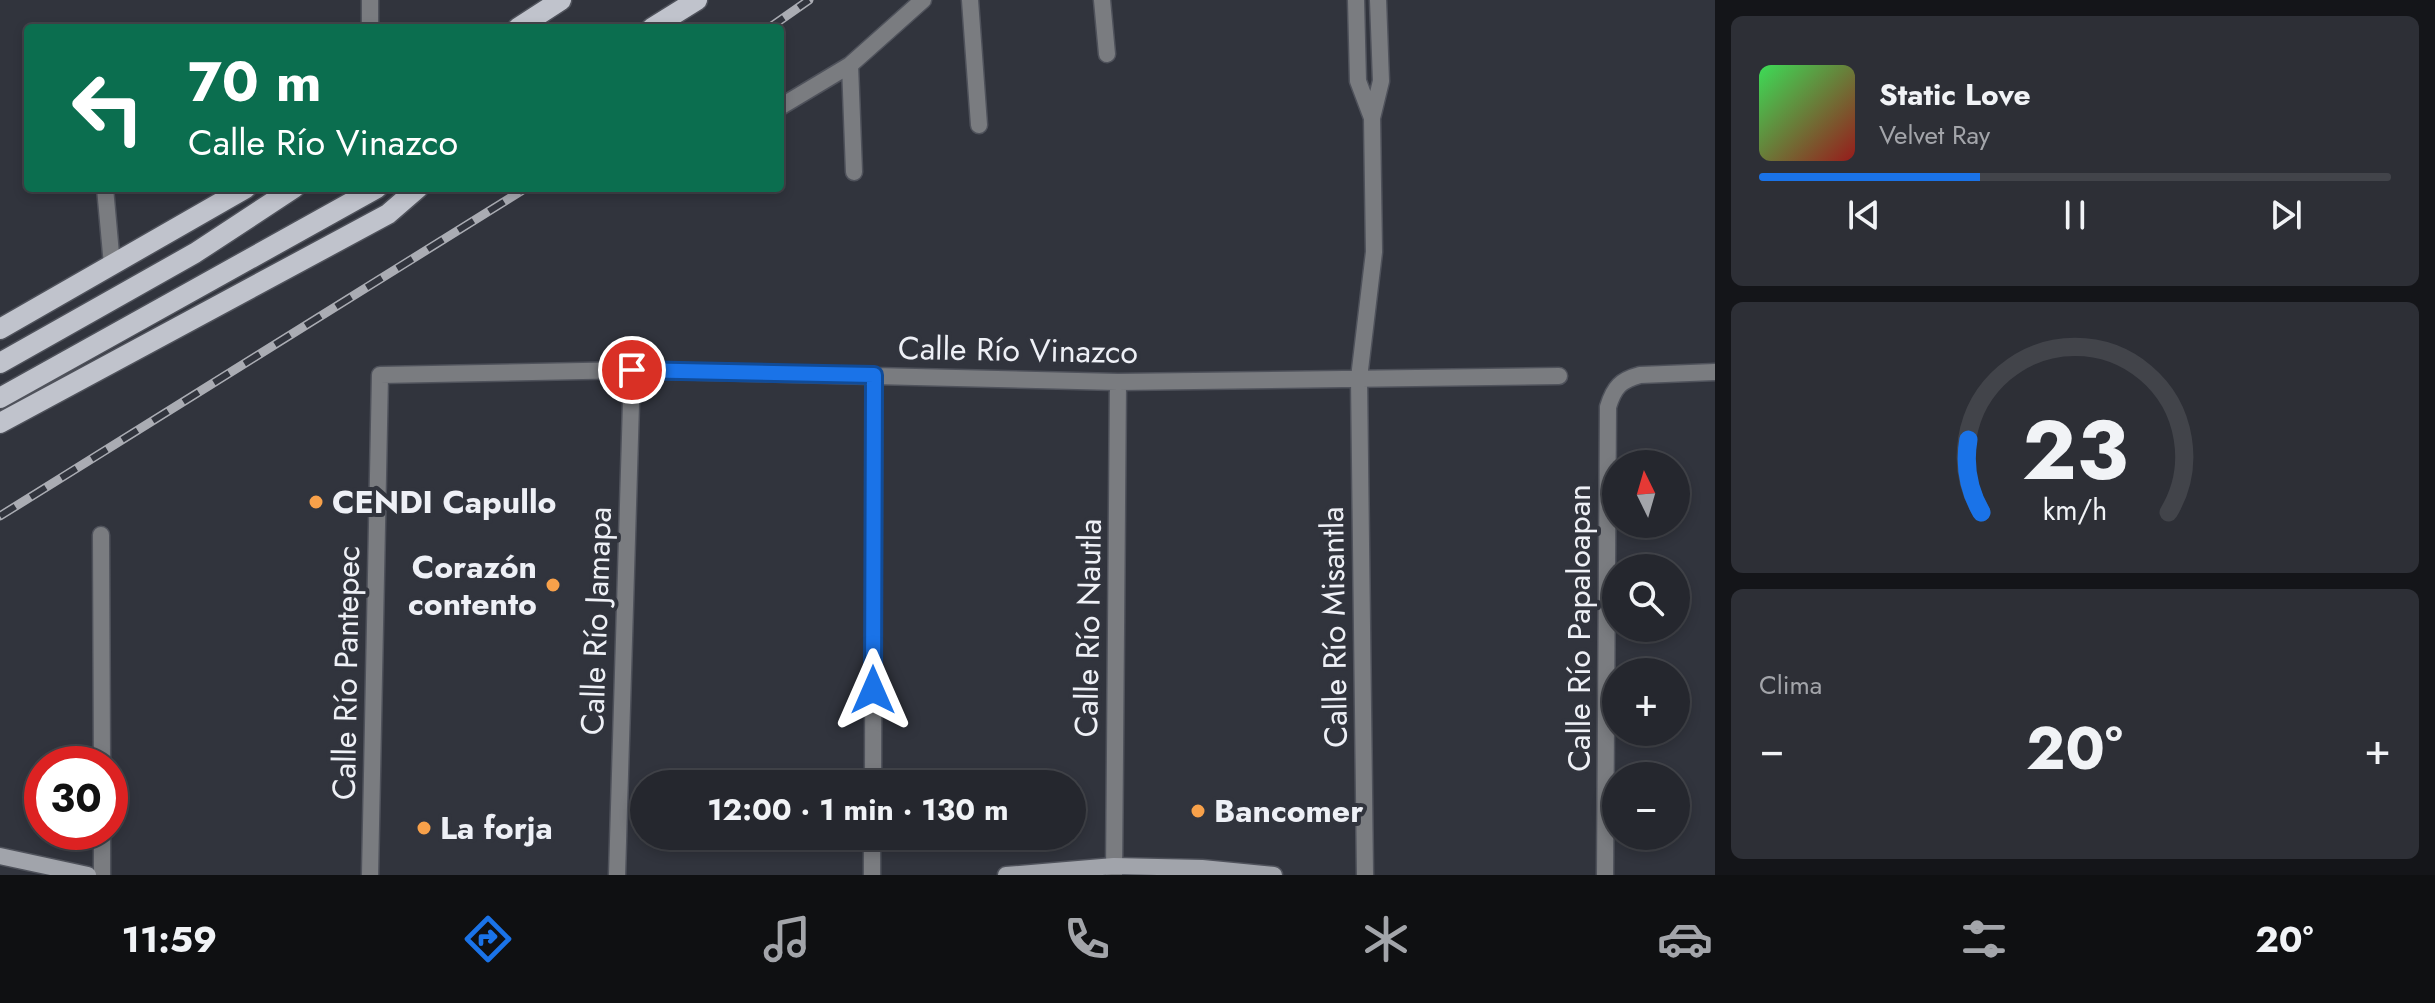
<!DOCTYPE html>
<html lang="es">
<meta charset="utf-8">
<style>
:root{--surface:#25272e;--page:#2d2f36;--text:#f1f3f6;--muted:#a3a5aa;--line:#42444a;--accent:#1a73e8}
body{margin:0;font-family:Jost,sans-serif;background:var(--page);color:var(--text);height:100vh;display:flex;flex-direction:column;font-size:30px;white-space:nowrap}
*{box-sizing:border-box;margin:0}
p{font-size:26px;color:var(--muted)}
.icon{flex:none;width:44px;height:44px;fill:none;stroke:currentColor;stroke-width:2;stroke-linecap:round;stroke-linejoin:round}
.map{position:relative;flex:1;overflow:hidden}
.side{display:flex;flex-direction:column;gap:16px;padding:16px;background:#141519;width:720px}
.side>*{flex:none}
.guide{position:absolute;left:24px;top:24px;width:760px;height:168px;border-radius:8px;box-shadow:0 4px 12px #0003,0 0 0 2px var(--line);background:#0b6e4f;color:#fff;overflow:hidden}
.needle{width:52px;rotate:355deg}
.tools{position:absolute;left:1602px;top:450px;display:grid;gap:16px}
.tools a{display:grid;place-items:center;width:88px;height:88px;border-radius:50%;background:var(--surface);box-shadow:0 4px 12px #0003,0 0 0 2px var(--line);font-size:40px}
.speed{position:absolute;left:24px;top:746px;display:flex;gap:16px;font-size:40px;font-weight:700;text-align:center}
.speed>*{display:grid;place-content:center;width:104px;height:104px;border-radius:50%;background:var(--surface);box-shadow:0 4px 12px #0003,0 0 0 2px var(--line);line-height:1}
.speed .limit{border:12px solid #d22;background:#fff;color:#111}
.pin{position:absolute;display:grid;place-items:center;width:68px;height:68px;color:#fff;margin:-34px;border:4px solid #fff;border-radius:50%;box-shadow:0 2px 8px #0007}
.me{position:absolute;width:88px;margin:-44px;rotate:0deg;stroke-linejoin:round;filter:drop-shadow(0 0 6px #0008)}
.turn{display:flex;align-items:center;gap:28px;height:168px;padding:0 32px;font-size:36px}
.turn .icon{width:104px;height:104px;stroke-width:2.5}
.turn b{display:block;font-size:56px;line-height:68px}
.big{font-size:60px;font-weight:700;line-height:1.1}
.side .widget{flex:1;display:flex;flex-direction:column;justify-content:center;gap:12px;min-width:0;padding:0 28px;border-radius:12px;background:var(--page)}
.side .dial{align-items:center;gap:0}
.dial svg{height:208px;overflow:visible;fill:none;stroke:var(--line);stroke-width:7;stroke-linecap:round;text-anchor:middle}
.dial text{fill:var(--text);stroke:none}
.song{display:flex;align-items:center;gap:24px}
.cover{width:96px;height:96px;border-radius:12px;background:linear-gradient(135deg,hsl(130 70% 55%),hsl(0 70% 35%))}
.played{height:8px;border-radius:4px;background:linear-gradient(90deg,var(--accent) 35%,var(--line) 35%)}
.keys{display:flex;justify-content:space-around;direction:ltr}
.heat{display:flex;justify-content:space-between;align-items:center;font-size:44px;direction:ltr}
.trip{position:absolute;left:630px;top:770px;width:456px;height:80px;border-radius:40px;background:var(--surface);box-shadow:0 4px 12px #0003,0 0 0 2px var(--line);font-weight:700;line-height:80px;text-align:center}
.dock{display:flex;height:128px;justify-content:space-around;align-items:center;background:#0f1012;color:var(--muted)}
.dock .icon{width:56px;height:56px}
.dock .current{color:var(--accent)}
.dock b{font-size:36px;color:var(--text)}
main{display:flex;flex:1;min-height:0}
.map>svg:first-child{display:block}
</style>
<main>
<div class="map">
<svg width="1715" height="875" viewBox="0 0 1715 875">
<rect width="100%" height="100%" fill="#31343d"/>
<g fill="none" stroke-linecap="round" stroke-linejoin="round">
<defs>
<path id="minor" d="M 970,0 L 979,125
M 1102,0 L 1107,54
M 1356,0 L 1358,81 L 1372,118
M 370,28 L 370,0
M 850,65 L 854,172
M 780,107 L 850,65 L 923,0
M 105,188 L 112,265
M 101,535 L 102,764
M 873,784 L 874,375
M 102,832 L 102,875
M 370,875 L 380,375 L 632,370 L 1118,382 L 1559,376
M 617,875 L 632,370
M 872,875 L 872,836
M 1114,875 L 1118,382
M 1365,875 L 1359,378 L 1374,252 L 1372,118 L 1381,81 L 1378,0
M 1605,875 L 1608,407 C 1614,387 1621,380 1640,375 L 1715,372"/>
<path id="secondary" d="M 0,856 L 88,875
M 1006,875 L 1114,866 L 1202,868 L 1274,875"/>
<path id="primary" d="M 518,28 L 561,0
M 652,28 L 697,0
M 0,329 L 246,188
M 0,363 L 195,253 L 294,188
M 0,398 L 377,188
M 0,423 L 388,214 L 418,188"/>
</defs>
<!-- minor casing -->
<use href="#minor" stroke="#4f525b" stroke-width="19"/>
<!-- secondary casing -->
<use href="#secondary" stroke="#4f525b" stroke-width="19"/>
<!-- primary casing -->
<use href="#primary" stroke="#4f525b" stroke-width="23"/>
<!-- minor -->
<use href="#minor" stroke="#7a7c80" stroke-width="16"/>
<!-- secondary -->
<use href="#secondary" stroke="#a1a4ab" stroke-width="16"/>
<!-- primary -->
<use href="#primary" stroke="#c0c3cc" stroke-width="20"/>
<defs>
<path id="rail" d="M 769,28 L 809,0
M 0,516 L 526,188"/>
</defs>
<!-- rail casing -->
<use href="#rail" stroke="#aaacb3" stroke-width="9"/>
<!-- rail -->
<use href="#rail" stroke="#31343d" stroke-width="6" stroke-dasharray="18" stroke-linecap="butt"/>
</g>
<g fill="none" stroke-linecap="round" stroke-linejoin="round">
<defs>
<path id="route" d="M 632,370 L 874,375 L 873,690"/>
</defs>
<!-- route casing -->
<use href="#route" stroke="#114b97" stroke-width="20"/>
<!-- route -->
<use href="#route" stroke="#1a73e8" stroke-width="14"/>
</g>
<!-- markers -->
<g fill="#f8a14a" stroke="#31343d" stroke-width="3">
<circle cx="316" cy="502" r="8"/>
<circle cx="553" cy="585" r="8"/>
<circle cx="1198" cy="811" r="8"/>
<circle cx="424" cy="828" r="8"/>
</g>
<g text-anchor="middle" stroke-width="8" stroke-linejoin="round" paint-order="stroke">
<!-- street labels -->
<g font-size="32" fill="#eef0f6" stroke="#31343d">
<text transform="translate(1018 350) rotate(1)" y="11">Calle Río Vinazco</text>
<text transform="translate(596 621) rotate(-88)" y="11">Calle Río Jamapa</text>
<text transform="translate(1334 627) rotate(-91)" y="11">Calle Río Misantla</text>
<text transform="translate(1088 628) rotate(-89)" y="11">Calle Río Nautla</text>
<text transform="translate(1579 628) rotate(-90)" y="11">Calle Río Papaloapan</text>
<text transform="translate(346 673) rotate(-89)" y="11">Calle Río Pantepec</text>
</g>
<!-- poi labels -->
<g font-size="32" font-weight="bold" fill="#eef0f6" stroke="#31343d" text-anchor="start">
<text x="332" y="513">CENDI Capullo</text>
<text x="537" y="578" text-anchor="end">Corazón<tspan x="537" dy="37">contento</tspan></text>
<text x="1214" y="822">Bancomer</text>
<text x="440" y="839">La forja</text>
</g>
</g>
</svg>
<div class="tools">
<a><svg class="needle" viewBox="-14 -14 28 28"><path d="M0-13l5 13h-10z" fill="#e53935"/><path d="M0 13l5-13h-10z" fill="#a3a5aa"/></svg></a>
<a><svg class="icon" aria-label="search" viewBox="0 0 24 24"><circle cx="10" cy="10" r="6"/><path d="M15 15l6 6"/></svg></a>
<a>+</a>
<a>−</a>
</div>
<div class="speed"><div class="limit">30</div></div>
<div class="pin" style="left:632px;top:370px;background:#d93025"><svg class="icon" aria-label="arrive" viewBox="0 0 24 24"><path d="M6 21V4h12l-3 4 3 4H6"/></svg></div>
<svg class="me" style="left:873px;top:690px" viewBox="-20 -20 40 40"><path d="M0-17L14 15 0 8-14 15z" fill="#1a73e8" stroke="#fff" stroke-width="4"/></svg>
<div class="trip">12:00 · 1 min · 130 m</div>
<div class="guide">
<div class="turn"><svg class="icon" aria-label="left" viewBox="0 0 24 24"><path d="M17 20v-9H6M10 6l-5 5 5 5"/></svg><div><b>70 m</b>Calle Río Vinazco</div></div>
</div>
</div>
<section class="side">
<div class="widget">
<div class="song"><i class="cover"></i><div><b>Static Love</b><p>Velvet Ray</p></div></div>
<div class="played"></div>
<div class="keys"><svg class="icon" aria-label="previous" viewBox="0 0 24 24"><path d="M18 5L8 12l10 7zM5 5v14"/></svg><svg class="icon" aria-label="pause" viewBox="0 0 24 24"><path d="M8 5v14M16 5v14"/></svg><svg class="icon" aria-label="next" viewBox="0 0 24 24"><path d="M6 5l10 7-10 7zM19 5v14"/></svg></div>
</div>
<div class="widget dial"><svg viewBox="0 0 100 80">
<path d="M14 69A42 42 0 1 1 86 69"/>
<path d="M14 69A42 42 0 0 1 9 41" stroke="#1a73e8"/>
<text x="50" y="56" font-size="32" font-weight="700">23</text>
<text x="50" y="72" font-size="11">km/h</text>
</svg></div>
<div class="widget"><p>Clima</p>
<div class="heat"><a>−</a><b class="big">20°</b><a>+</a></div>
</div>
</section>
</main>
<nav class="dock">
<b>11:59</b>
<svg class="icon current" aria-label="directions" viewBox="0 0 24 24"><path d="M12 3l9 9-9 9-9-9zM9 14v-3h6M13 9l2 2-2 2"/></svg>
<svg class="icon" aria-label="music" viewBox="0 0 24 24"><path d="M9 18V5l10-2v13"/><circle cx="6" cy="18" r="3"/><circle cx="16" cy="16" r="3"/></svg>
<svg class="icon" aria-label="phone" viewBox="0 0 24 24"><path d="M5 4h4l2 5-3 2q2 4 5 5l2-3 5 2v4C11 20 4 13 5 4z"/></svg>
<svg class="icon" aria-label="climate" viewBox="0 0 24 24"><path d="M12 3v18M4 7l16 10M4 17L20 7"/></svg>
<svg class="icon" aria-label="car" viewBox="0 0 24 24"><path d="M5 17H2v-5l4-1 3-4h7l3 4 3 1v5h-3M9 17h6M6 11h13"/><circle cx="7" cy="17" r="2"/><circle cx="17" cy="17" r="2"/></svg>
<svg class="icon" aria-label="filters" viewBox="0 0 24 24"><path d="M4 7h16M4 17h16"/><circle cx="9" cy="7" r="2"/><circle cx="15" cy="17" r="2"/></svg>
<b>20°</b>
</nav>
